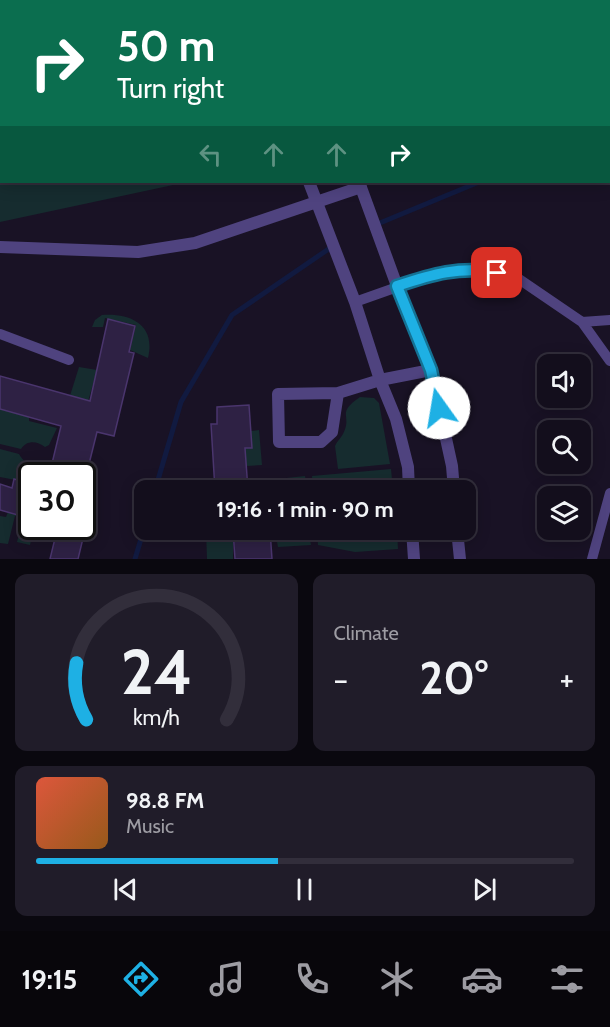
<!DOCTYPE html>
<meta charset="utf-8">
<style>
:root{--surface:#130e1c;--page:#201c29;--text:#f1f3f6;--muted:#9d9ca3;--line:#322e3b;--accent:#1eb0e4}
body{margin:0;font-family:Cabin,sans-serif;background:var(--page);color:var(--text);height:100vh;display:flex;flex-direction:column;font-size:22px;white-space:nowrap}
*{box-sizing:border-box;margin:0}
p{font-size:20px;color:var(--muted)}
.icon{flex:none;width:33px;height:33px;fill:none;stroke:currentColor;stroke-width:2;stroke-linecap:round;stroke-linejoin:round}
.map{position:relative;height:559px;overflow:hidden}
.side{display:flex;flex-direction:column;gap:15px;padding:15px;background:#0a080f;flex:1}
.side>*{flex:none}
.top-card{position:absolute;left:0px;top:0px;width:610px;height:183px;box-shadow:0 3px 15px #0003,0 0 0 2px var(--line);background:#0b6e4f;color:#fff;overflow:hidden}
.fabs{position:absolute;left:537px;top:354px;display:grid;gap:12px}
.fabs a{display:grid;place-items:center;width:54px;height:54px;border-radius:12px;background:var(--surface);box-shadow:0 3px 15px #0003,0 0 0 2px var(--line);font-size:30px}
.speed{position:absolute;left:18px;top:462px;display:flex;gap:12px;font-size:30px;font-weight:700;text-align:center}
.speed>*{display:grid;place-content:center;width:78px;height:78px;border-radius:50%;background:var(--surface);box-shadow:0 3px 15px #0003,0 0 0 2px var(--line);line-height:1}
.speed .limit{border:3px solid #111;border-radius:9px;background:#fff;color:#111}
.pin{position:absolute;display:grid;place-items:center;width:51px;height:51px;color:#fff;margin:-26px;border-radius:12px;box-shadow:0 3px 9px #0006}
.me{position:absolute;width:66px;margin:-33px;rotate:347deg;stroke-linejoin:round;filter:drop-shadow(0 0 4px #0008)}
.turn{display:flex;align-items:center;gap:21px;height:126px;padding:0 18px;font-size:27px}
.turn .icon{width:78px;height:78px;stroke-width:2.5}
.turn b{display:block;font-size:42px;line-height:51px}
.lanes{display:flex;align-items:center;height:57px;padding:0 18px;background:#0003;justify-content:center;gap:30px;direction:ltr}
.lanes .off{opacity:.35}
.big{font-size:45px;font-weight:700;line-height:1.1}
.side .widget{flex:1;display:flex;flex-direction:column;justify-content:center;gap:9px;min-width:0;padding:0 21px;border-radius:12px;background:var(--page)}
.side .dial{align-items:center;gap:0}
.dial svg{height:156px;overflow:visible;fill:none;stroke:var(--line);stroke-width:7;stroke-linecap:round;text-anchor:middle}
.dial text{fill:var(--text);stroke:none}
.song{display:flex;align-items:center;gap:18px}
.cover{width:72px;height:72px;border-radius:9px;background:linear-gradient(135deg,hsl(10 70% 55%),hsl(30 70% 35%))}
.played{height:6px;border-radius:3px;background:linear-gradient(90deg,var(--accent) 45%,var(--line) 45%)}
.keys{display:flex;justify-content:space-around;direction:ltr}
.heat{display:flex;justify-content:space-between;align-items:center;font-size:33px;direction:ltr}
.side .tiles{flex:1;display:grid;gap:15px;grid-template-columns:1fr 1fr}
.widget:last-child{grid-column:span 2}
.trip{position:absolute;left:134px;top:480px;width:342px;height:60px;border-radius:12px;background:var(--surface);box-shadow:0 3px 15px #0003,0 0 0 2px var(--line);font-weight:700;line-height:60px;text-align:center}
.tab-bar{display:flex;height:96px;justify-content:space-around;align-items:center;background:#08060b;color:var(--muted)}
.tab-bar .icon{width:42px;height:42px}
.tab-bar .on{color:var(--accent)}
.tab-bar b{font-size:27px;color:var(--text)}
.map>svg:first-child{display:block}
</style>
<div class="map">
<svg width="610" height="559" viewBox="0 0 610 559">
<rect width="100%" height="100%" fill="#191225"/>
<!-- green -->
<path fill="#162c2f" d="M 0,0 L 232,0 L 2,2 L 2,182 L 187,182 L 0,222 Z
M 102,315 C 131,313 156,325 148,358 L 130,350 L 136,325 L 105,318 L 103,327 L 92,327 L 95,320 Z
M 79,367 L 97,370 L 87,405 L 69,399 Z
M 360,397 L 374,398 L 379,403 L 390,464 L 338,469 L 335,446 C 337,441 341,438 343,434 C 353,415 335,414 360,397 Z
M 0,409 L 29,417 L 29,421 L 57,428 L 49,445 L 45,447 C 37,441 27,440 21,449 L 0,444 Z
M 259,430 L 262,465 L 246,466 L 245,448 L 251,448 L 251,431 Z
M 0,449 L 19,454 C 23,462 32,467 41,466 L 42,475 L 32,476 L 31,483 L 0,477 Z
M 391,469 L 393,490 L 353,490 L 351,487 L 321,488 L 321,490 L 313,490 L 312,476 Z
M 305,476 L 307,490 L 268,490 L 268,480 Z
M 8,512 L 31,519 L 32,526 L 34,527 L 30,545 L 17,542 L 23,518 L 15,516 L 8,544 L 0,543 L 0,516 L 6,517 Z
M 206,530 L 217,530 L 218,534 L 233,534 L 233,559 L 207,559 Z
M 354,530 L 397,530 L 398,549 L 355,552 L 318,545 L 317,533 L 325,533 L 326,537 L 354,534 Z
M 309,533 L 311,545 L 278,547 L 276,536 Z"/>
<g fill="none" stroke-linecap="round" stroke-linejoin="round">
<!-- stream -->
<path stroke="#111a40" stroke-width="5" d="M 609,144 L 610,144
M 375,225 L 479,182
M 155,490 L 181,402 L 232,315 L 333,246
M 135,559 L 144,529"/>
</g>
<!-- building -->
<path fill="#2e2144" stroke="#4a356d" stroke-width="1.5" d="M 108,319 L 135,326 L 129,352 L 134,353 L 114,436 L 97,432 L 86,476 L 49,476 L 61,426 L 0,409 L 0,376 L 90,401 Z
M 249,405 L 252,448 L 245,448 L 248,490 L 215,490 L 211,424 L 217,424 L 217,407 Z
M 14,479 L 32,484 L 32,519 L 0,510 L 0,484 L 12,488 Z
M 58,526 L 86,526 L 78,559 L 50,559 Z
M 233,530 L 270,530 L 272,559 L 235,559 Z"/>
<g fill="none" stroke-linecap="round" stroke-linejoin="round">
<!-- service -->
<path stroke="#4f437f" stroke-width="10" d="M 362,2 L 362,0
M 460,2 L 460,0
M 486,2 L 486,0
M 355,302 L 437,273 L 479,268 L 516,277 L 582,322 L 610,361
M 582,322 L 610,320
M 0,334 L 69,360
M 592,559 L 610,493"/>
<!-- minor -->
<path stroke="#4f437f" stroke-width="12" d="M 254,0 L 254,2
M 303,0 L 303,2
M 309,182 L 355,302 L 380,380 L 396,419 L 408,467 L 409,490
M 359,182 L 397,286 L 431,370 L 452,466 L 454,490
M 0,247 L 138,252 L 195,243 L 361,187
M 338,393 L 332,432 L 321,442 L 279,442 L 278,394 L 338,393 L 380,380 L 431,370
M 412,530 L 414,559
M 457,530 L 460,559"/>
</g>
<g fill="none" stroke-linecap="round" stroke-linejoin="round">
<defs>
<path id="route" d="M 439,408 L 431,370 L 397,286 C 430,275 462,265 497,273"/>
</defs>
<!-- route casing -->
<use href="#route" stroke="#147294" stroke-width="15"/>
<!-- route -->
<use href="#route" stroke="#1eb0e4" stroke-width="10"/>
</g>
</svg>
<div class="fabs">
<a><svg class="icon" aria-label="sound" viewBox="0 0 24 24"><path d="M4 9h4l5-4v14l-5-4H4zM17 9q2 3 0 6"/></svg></a>
<a><svg class="icon" aria-label="search" viewBox="0 0 24 24"><circle cx="10" cy="10" r="6"/><path d="M15 15l6 6"/></svg></a>
<a><svg class="icon" aria-label="layers" viewBox="0 0 24 24"><path d="M12 4l9 5-9 5-9-5zM3 14l9 5 9-5"/></svg></a>
</div>
<div class="speed"><div class="limit">30</div></div>
<div class="pin" style="left:497px;top:273px;background:#d93025"><svg class="icon" aria-label="arrive" viewBox="0 0 24 24"><path d="M6 21V4h12l-3 4 3 4H6"/></svg></div>
<svg class="me" style="left:439px;top:408px" viewBox="-20 -20 40 40"><circle r="19" fill="#fff"/><path d="M0-13L10 11 0 6-10 11z" fill="#1eb0e4"/></svg>
<div class="trip">19:16 · 1 min · 90 m</div>
<div class="top-card">
<div class="turn"><svg class="icon" aria-label="right" viewBox="0 0 24 24"><path d="M7 20v-9h11M14 6l5 5-5 5"/></svg><div><b>50 m</b>Turn right</div></div>
<div class="lanes"><svg class="icon off" aria-label="left" viewBox="0 0 24 24"><path d="M17 20v-9H6M10 6l-5 5 5 5"/></svg><svg class="icon off" aria-label="ahead" viewBox="0 0 24 24"><path d="M12 20V5M6 11l6-6 6 6"/></svg><svg class="icon off" aria-label="ahead" viewBox="0 0 24 24"><path d="M12 20V5M6 11l6-6 6 6"/></svg><svg class="icon" aria-label="right" viewBox="0 0 24 24"><path d="M7 20v-9h11M14 6l5 5-5 5"/></svg></div>
</div>
</div>
<section class="side">
<div class="tiles">
<div class="widget dial"><svg viewBox="0 0 100 80">
<path d="M14 69A42 42 0 1 1 86 69"/>
<path d="M14 69A42 42 0 0 1 9 40" stroke="#1eb0e4"/>
<text x="50" y="56" font-size="32" font-weight="700">24</text>
<text x="50" y="72" font-size="11">km/h</text>
</svg></div>
<div class="widget"><p>Climate</p>
<div class="heat"><a>−</a><b class="big">20°</b><a>+</a></div>
</div>
<div class="widget">
<div class="song"><i class="cover"></i><div><b>98.8 FM</b><p>Music</p></div></div>
<div class="played"></div>
<div class="keys"><svg class="icon" aria-label="previous" viewBox="0 0 24 24"><path d="M18 5L8 12l10 7zM5 5v14"/></svg><svg class="icon" aria-label="pause" viewBox="0 0 24 24"><path d="M8 5v14M16 5v14"/></svg><svg class="icon" aria-label="next" viewBox="0 0 24 24"><path d="M6 5l10 7-10 7zM19 5v14"/></svg></div>
</div>
</div>
</section>
<nav class="tab-bar">
<b>19:15</b>
<svg class="icon on" aria-label="directions" viewBox="0 0 24 24"><path d="M12 3l9 9-9 9-9-9zM9 14v-3h6M13 9l2 2-2 2"/></svg>
<svg class="icon" aria-label="music" viewBox="0 0 24 24"><path d="M9 18V5l10-2v13"/><circle cx="6" cy="18" r="3"/><circle cx="16" cy="16" r="3"/></svg>
<svg class="icon" aria-label="phone" viewBox="0 0 24 24"><path d="M5 4h4l2 5-3 2q2 4 5 5l2-3 5 2v4C11 20 4 13 5 4z"/></svg>
<svg class="icon" aria-label="climate" viewBox="0 0 24 24"><path d="M12 3v18M4 7l16 10M4 17L20 7"/></svg>
<svg class="icon" aria-label="car" viewBox="0 0 24 24"><path d="M5 17H2v-5l4-1 3-4h7l3 4 3 1v5h-3M9 17h6M6 11h13"/><circle cx="7" cy="17" r="2"/><circle cx="17" cy="17" r="2"/></svg>
<svg class="icon" aria-label="filters" viewBox="0 0 24 24"><path d="M4 7h16M4 17h16"/><circle cx="9" cy="7" r="2"/><circle cx="15" cy="17" r="2"/></svg>
</nav>
